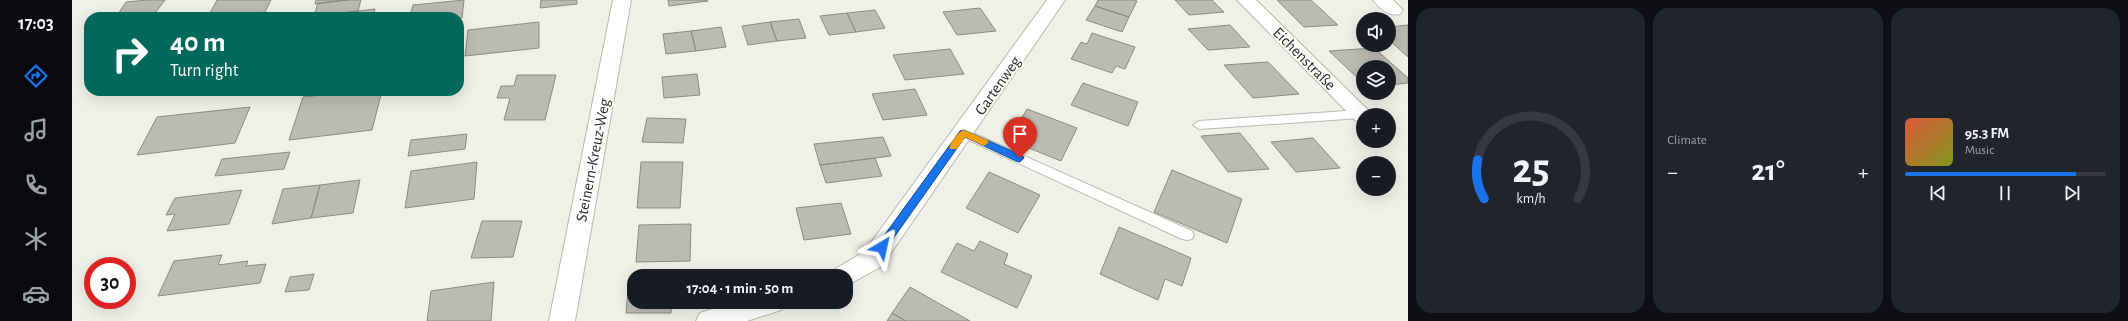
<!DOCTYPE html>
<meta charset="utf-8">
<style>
:root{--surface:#171b24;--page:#20242c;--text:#f1f3f6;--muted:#9ea1a6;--line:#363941;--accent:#1a73e8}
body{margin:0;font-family:"Alegreya Sans",sans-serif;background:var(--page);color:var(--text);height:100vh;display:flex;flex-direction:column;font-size:15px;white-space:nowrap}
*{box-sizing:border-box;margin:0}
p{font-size:13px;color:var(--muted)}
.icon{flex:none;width:22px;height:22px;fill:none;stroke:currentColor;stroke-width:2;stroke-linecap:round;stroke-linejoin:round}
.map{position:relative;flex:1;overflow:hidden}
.sheet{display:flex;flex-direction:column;gap:8px;padding:8px;background:#0d0f14;width:720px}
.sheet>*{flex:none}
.top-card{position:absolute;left:12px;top:12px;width:380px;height:84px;border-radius:16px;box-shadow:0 4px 16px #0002;background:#00695c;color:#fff;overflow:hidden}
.fabs{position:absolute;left:1284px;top:12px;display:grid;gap:8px}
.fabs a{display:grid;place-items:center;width:40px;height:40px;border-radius:50%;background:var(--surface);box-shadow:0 4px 16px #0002;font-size:20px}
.speed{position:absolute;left:12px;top:257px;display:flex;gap:8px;font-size:20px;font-weight:700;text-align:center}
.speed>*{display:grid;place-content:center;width:52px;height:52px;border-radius:50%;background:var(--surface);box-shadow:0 4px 16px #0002;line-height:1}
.speed .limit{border:6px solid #d22;background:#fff;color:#111}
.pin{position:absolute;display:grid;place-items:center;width:34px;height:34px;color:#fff;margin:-41px -17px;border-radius:50% 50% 50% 0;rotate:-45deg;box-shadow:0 0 4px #0007}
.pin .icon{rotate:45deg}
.me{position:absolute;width:44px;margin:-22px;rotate:36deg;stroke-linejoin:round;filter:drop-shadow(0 0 3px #0008)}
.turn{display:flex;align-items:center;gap:14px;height:84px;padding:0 20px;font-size:18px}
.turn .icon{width:52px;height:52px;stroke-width:2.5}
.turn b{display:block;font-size:28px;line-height:34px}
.big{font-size:30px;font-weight:700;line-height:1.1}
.sheet .tile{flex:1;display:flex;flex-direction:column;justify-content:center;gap:6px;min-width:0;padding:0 14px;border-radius:16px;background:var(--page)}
.sheet .dial{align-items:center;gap:0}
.dial svg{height:104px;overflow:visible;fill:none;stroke:var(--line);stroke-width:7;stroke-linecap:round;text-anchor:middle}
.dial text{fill:var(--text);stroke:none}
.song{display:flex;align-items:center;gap:12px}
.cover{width:48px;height:48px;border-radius:6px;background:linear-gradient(135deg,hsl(10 70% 55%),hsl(70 70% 35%))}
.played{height:4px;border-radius:2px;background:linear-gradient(90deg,var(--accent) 85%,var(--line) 85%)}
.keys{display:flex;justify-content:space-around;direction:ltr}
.heat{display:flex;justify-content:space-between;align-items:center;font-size:22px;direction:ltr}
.sheet .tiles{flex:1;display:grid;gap:8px;grid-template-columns:repeat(3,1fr)}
.trip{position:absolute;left:555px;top:269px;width:226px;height:40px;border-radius:16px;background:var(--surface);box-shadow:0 4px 16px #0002;font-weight:700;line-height:40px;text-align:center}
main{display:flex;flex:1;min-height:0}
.menu{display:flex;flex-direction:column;width:72px;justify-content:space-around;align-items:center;background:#090b0e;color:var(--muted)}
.menu .icon{width:28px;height:28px}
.menu .selected{color:var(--accent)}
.menu b{font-size:18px;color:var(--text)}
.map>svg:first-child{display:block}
</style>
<main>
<nav class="menu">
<b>17:03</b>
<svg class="icon selected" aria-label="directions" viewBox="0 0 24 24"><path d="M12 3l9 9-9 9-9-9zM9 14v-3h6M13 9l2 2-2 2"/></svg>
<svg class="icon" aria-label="music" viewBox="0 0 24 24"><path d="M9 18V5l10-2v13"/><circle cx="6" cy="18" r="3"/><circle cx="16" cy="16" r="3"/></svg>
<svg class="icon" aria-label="phone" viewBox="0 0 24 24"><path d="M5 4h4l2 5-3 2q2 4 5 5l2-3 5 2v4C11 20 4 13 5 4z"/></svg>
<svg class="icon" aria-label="climate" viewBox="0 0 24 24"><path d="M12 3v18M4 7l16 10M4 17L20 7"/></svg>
<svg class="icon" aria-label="car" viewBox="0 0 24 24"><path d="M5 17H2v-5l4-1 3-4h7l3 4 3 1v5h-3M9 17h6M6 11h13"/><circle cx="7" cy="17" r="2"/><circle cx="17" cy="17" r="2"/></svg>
</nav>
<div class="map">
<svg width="1336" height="321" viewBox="0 0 1336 321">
<rect width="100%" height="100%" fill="#eff0e7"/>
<!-- building -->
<path fill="#bbbbb3" stroke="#8b8b83" d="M 75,0 L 93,0 L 80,17 L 44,17 L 54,2 Z
M 145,0 L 199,0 L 193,12 L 136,17 Z
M 244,0 L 276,0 L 243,4 Z
M 276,0 L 289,0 L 286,11 L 242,16 L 246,3 Z
M 392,0 L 390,18 L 338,17 L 341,5 Z
M 469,0 L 505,0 L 505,4 L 468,8 Z
M 596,0 L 635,0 L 636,1 L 597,6 Z
M 1026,0 L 1061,0 L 1065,1 L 1057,17 L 1023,6 Z
M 1103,0 L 1140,0 L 1152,12 L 1117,15 Z
M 1205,0 L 1239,0 L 1266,25 L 1232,27 Z
M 1023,6 L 1057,17 L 1050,32 L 1014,20 Z
M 908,8 L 924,31 L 885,35 L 871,12 Z
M 303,9 L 301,17 L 261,17 L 261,14 Z
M 803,10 L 813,28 L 784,32 L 775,13 Z
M 775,13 L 784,32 L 757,35 L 748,16 Z
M 727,19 L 734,38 L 705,41 L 698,22 Z
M 467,22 L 467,48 L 393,56 L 396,30 Z
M 698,22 L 705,41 L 676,45 L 670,26 Z
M 1158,25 L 1178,47 L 1136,50 L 1116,29 Z
M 1336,25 L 1336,57 L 1317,40 L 1317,27 Z
M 649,27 L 654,47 L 624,51 L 619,31 Z
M 619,31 L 624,51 L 594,54 L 591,34 Z
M 1020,33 L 1063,47 L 1053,69 L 1044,66 L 1040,73 L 999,59 L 1009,42 L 1015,44 Z
M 1302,48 L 1336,78 L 1336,83 L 1317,85 L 1317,67 L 1291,67 L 1291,83 L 1257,51 Z
M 878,49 L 892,74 L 833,80 L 821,55 Z
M 1196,62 L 1227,94 L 1181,98 L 1152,65 Z
M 625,74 L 628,95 L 592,98 L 590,77 Z
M 445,75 L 484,75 L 473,120 L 432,120 L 438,98 L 425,98 L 429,86 L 442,86 Z
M 1011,83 L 1066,102 L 1056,126 L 999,105 Z
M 843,89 L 855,115 L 811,120 L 800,94 Z
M 286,91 L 310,91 L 300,130 L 217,140 L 231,97 Z
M 178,107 L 163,143 L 65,155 L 85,117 Z
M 955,109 L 1005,128 L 989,161 L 937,140 Z
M 575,118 L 614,119 L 611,143 L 570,142 Z
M 1168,133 L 1197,169 L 1156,172 L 1129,136 Z
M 395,134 L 393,149 L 336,156 L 339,140 Z
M 811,137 L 819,156 L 748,165 L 742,144 Z
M 1241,138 L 1268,168 L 1224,172 L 1199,142 Z
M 218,152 L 212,169 L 143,176 L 150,159 Z
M 803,158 L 810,176 L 754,183 L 748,165 Z
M 405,162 L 402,199 L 333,208 L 339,171 Z
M 569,162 L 611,162 L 608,208 L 565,208 Z
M 1100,170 L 1170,199 L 1155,243 L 1082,212 Z
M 917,172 L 968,195 L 946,233 L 894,208 Z
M 288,180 L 281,213 L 239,218 L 248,185 Z
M 248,185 L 239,218 L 200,224 L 211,189 Z
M 170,190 L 157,224 L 95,231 L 103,214 L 94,215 L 103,198 Z
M 769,203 L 779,234 L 732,240 L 724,208 Z
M 410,221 L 450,221 L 441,257 L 399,258 Z
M 619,224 L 618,261 L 564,262 L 567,225 Z
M 1047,227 L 1119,258 L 1110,286 L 1093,279 L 1086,300 L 1028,274 Z
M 908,241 L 936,254 L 932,264 L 960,276 L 945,308 L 869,272 L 885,243 L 902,251 Z
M 150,255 L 146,265 L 176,261 L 174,266 L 194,264 L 188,283 L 86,296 L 102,261 Z
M 242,274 L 237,290 L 213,292 L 218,277 Z
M 557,278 L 562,278 L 562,302 L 600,302 L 599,313 L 554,313 Z
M 422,282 L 419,321 L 355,321 L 359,291 Z
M 838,287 L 898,321 L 834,321 L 820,313 Z
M 820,313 L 834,321 L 815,321 Z"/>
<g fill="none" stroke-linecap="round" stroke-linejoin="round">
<defs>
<path id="lane" d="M 1289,110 L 1295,114 L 1289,118 L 1127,129 L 1121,125 L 1127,121 Z
M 892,129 L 1120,231 L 1122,235 L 1120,239 L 1115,240 L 1110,239 L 888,136 L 886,133 Z"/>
<path id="street" d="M 541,0 L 559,0 L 503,321 L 477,321 Z
M 975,0 L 993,0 L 810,266 L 774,286 L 774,276 L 759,276 L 763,269 L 792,252 Z
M 1165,0 L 1184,0 L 1301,115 L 1291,115 L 1291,123 L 1284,121 Z
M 1301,0 L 1321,0 L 1331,10 L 1328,14 C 1317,17 1308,9 1301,0 Z
M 662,302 L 713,302 L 709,310 L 675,321 L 624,321 L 628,313 Z"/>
</defs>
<!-- lane casing -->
<use href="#lane" stroke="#b8b9b0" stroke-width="2"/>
<!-- street casing -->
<use href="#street" stroke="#b8b9b0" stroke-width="2"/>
<!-- lane -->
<use href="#lane" fill="#fff" fill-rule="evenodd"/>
<!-- street -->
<use href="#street" fill="#fff" fill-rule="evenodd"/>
</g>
<!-- route -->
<path fill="#1a73e8" stroke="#114b97" d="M 892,130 L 951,156 L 952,158 L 948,162 L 944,161 L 893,137 L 813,250 L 806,250 L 806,244 L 888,131 Z"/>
<!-- slow -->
<path fill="#f59e0b" d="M 892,130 L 915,140 L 917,142 L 912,146 L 893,137 L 885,149 L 878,149 C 877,144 886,132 892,130 Z"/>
<g text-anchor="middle" stroke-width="4" stroke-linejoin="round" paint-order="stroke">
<!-- street labels -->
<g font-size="16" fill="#282825" stroke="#fffffe">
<text transform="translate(1233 58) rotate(45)" y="6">Eichenstraße</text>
<text transform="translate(925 85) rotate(-55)" y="6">Gartenweg</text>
<text transform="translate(520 160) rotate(-79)" y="6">Steinern-Kreuz-Weg</text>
</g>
</g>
</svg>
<div class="fabs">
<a><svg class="icon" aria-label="sound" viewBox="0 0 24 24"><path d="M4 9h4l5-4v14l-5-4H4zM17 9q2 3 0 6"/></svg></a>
<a><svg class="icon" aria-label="layers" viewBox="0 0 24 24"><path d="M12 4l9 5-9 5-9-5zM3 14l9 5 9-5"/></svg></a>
<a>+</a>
<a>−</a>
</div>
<div class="speed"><div class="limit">30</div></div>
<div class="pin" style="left:948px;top:158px;background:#d93025"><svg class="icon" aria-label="arrive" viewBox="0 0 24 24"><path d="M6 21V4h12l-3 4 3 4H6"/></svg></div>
<svg class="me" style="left:810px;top:247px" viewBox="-20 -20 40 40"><path d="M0-17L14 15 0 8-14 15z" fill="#1a73e8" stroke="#fff" stroke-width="4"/></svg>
<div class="trip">17:04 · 1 min · 50 m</div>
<div class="top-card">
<div class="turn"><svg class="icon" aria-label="right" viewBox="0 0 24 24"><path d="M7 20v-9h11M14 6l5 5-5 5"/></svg><div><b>40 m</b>Turn right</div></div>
</div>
</div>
<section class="sheet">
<div class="tiles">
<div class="tile dial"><svg viewBox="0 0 100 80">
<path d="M14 69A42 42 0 1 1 86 69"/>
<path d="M14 69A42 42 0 0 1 9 39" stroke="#1a73e8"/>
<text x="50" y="56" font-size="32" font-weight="700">25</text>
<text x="50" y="72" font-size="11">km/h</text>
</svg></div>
<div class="tile"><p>Climate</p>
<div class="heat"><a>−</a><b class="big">21°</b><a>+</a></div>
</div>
<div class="tile">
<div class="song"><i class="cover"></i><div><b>95.3 FM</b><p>Music</p></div></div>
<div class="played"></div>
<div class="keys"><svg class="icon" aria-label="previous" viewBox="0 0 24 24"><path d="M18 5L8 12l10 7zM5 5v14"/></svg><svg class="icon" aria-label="pause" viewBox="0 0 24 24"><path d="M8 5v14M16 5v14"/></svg><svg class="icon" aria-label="next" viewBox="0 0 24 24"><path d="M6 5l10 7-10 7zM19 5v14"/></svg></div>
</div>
</div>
</section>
</main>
